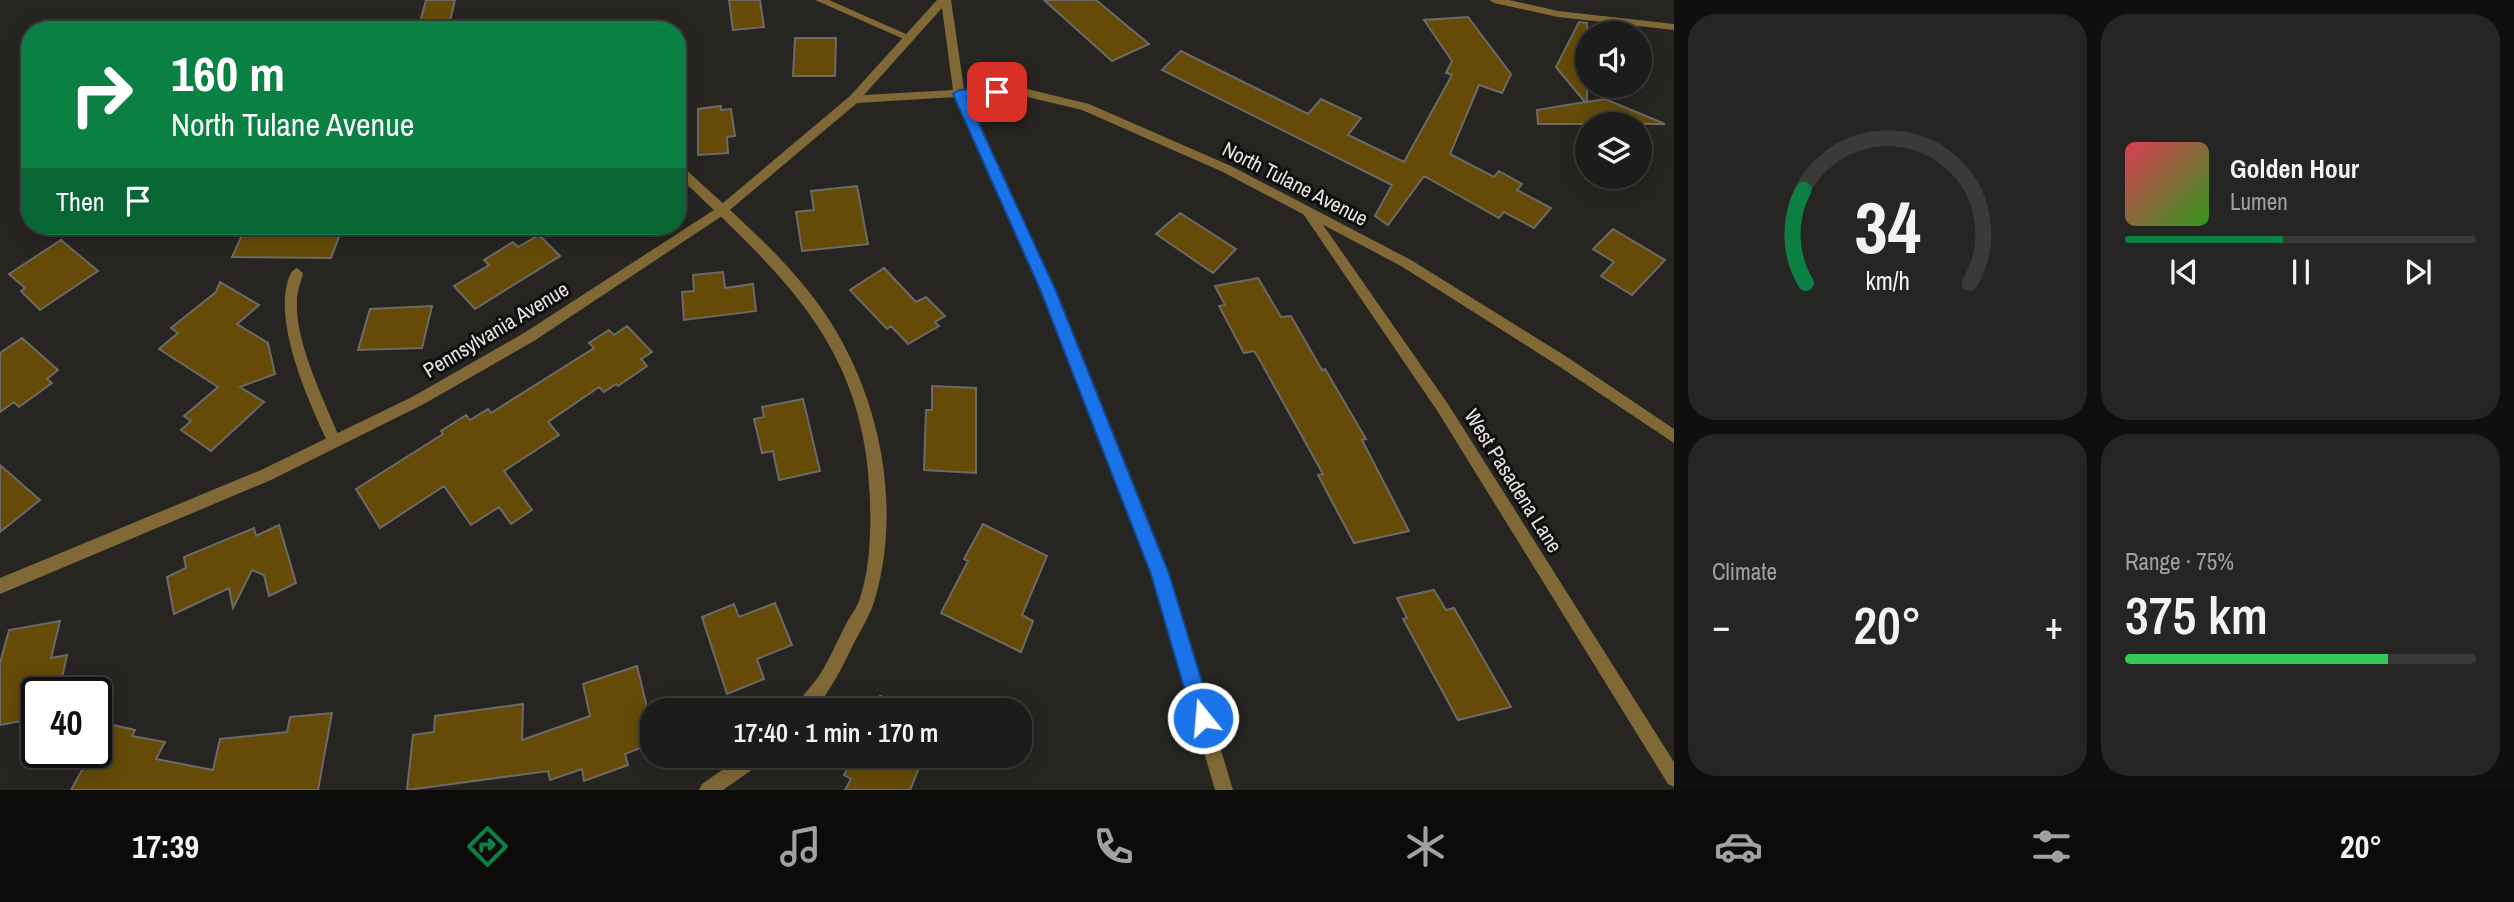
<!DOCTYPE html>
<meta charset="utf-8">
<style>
:root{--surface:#1c1c1a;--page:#252523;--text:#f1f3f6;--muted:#a0a1a2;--line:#3a3a39;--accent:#0b8043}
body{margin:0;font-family:"Archivo Narrow",sans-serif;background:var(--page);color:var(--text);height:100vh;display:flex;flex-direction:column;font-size:26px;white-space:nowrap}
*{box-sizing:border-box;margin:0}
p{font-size:23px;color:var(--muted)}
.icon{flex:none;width:38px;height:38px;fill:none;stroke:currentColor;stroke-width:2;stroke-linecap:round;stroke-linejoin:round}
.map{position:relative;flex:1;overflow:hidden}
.sheet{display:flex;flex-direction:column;gap:14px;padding:14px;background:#0f0f0e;width:840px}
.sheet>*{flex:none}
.guide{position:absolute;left:21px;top:21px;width:665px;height:214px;border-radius:28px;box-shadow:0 4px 18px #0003,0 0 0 2px var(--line);background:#0b8043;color:#fff;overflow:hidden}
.fabs{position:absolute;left:1575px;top:21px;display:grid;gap:14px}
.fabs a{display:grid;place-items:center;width:77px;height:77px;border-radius:50%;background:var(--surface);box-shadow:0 4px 18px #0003,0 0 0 2px var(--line);font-size:35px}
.speed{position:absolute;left:21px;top:677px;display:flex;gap:14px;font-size:35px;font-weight:700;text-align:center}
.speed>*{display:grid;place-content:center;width:91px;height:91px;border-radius:50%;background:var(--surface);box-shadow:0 4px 18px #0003,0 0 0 2px var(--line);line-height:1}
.speed .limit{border:4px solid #111;border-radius:10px;background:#fff;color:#111}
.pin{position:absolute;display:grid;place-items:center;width:60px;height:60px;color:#fff;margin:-30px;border-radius:14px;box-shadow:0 4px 10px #0006}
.me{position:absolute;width:77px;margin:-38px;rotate:343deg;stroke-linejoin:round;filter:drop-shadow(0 0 5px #0008)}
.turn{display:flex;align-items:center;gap:24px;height:147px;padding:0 35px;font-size:32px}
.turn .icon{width:91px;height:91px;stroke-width:2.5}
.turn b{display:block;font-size:49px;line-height:60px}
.then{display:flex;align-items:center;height:66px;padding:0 35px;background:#0003;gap:14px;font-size:26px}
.big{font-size:52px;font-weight:600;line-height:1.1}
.sheet .tile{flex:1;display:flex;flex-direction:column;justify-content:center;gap:10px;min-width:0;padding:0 24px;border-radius:28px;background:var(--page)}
.sheet .dial{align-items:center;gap:0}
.dial svg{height:182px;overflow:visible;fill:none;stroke:var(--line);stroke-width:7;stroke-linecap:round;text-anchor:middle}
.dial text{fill:var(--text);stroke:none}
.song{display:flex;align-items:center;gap:21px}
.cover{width:84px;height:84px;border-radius:10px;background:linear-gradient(135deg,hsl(350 70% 55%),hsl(110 70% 35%))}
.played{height:7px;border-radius:4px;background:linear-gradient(90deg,var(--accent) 45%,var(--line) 45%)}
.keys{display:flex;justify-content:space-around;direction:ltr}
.heat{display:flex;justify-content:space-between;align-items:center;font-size:38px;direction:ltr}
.charge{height:10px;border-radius:5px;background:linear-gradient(90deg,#34c759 75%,var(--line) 0)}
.sheet .tiles{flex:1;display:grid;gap:14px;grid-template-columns:repeat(2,1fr)}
.trip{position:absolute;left:640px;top:698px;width:392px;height:70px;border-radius:28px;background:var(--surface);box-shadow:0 4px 18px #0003,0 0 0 2px var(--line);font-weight:600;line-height:70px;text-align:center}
.menu{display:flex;height:112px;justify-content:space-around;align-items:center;background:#0b0b0a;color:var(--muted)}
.menu .icon{width:49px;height:49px}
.menu .on{color:var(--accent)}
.menu b{font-size:32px;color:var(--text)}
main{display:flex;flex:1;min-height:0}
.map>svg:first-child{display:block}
</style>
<main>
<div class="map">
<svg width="1674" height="790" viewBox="0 0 1674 790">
<rect width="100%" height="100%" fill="#262522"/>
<!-- building -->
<path fill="#654b07" stroke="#6b6a67" stroke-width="2" d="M 426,0 L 455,0 L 448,30 L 418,30 Z
M 729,0 L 760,0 L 764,27 L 733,30 Z
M 1044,0 L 1096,0 L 1149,44 L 1112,61 Z
M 1468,17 L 1511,74 L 1502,93 L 1479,85 L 1450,154 L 1494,177 L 1499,171 L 1522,184 L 1517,190 L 1551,208 L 1534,228 L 1504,212 L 1499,218 L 1424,176 L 1388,225 L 1375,216 L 1392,185 L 1162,70 L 1181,51 L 1308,114 L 1321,99 L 1361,118 L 1348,135 L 1404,162 L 1452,75 L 1446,73 L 1452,61 L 1424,20 Z
M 1579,22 L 1587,23 L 1587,102 L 1605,99 L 1665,124 L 1538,124 L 1537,110 L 1585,102 L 1556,67 Z
M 795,38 L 836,38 L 835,76 L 793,76 Z
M 721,106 L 721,110 L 731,109 L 735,136 L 727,137 L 728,153 L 698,155 L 698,109 Z
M 857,186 L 868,244 L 802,251 L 796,212 L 814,210 L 811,191 Z
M 1180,213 L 1236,249 L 1213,273 L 1156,234 Z
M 260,226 L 343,226 L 331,258 L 232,257 L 244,231 L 257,231 Z
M 1613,229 L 1665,260 L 1632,295 L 1601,276 L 1614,262 L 1593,249 Z
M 539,235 L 560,256 L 475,309 L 454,286 L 489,265 L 484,260 L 513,242 L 518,247 Z
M 61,240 L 98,271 L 40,310 L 21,291 L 25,288 L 9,274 Z
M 884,268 L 916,302 L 926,297 L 945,316 L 935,322 L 939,326 L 908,344 L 891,326 L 887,329 L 850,290 Z
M 723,272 L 725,288 L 753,284 L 756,311 L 684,320 L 682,292 L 694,291 L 693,275 Z
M 1258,278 L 1281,317 L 1291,316 L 1322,370 L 1325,369 L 1366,439 L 1362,440 L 1409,531 L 1354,543 L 1318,475 L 1323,474 L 1258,357 L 1254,351 L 1244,353 L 1219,306 L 1225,305 L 1215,286 Z
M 220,282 L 259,305 L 237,324 L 268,343 L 275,374 L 240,387 L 264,402 L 211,451 L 181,430 L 191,421 L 184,416 L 218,387 L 159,349 L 178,333 L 171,328 L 216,292 Z
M 432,306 L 422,348 L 358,350 L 370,309 Z
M 627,326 L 652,352 L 641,359 L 647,366 L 618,386 L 616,384 L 604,392 L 599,387 L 548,422 L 559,435 L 504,471 L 532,510 L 511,524 L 499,507 L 471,525 L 444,486 L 380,528 L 356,489 L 443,434 L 441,431 L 466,415 L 470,420 L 488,409 L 491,413 L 594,348 L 589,343 L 609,330 L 614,335 Z
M 22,338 L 58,370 L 47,379 L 52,383 L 19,407 L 14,402 L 0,412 L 0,353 Z
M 932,386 L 976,388 L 976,473 L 924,470 L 926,410 L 932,410 Z
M 803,399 L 820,471 L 779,480 L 773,451 L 762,453 L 754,419 L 764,417 L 762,407 Z
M 0,465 L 40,500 L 0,532 Z
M 983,524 L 1047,556 L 1022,615 L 1033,621 L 1021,652 L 941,613 L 968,561 L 964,559 Z
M 279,525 L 296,583 L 269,596 L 264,575 L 252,570 L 233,608 L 229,588 L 174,614 L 167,577 L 186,568 L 184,557 L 254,528 L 256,536 Z
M 1434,590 L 1446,610 L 1454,608 L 1511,707 L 1458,720 L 1403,619 L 1407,618 L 1397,598 Z
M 775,603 L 792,645 L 757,659 L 764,679 L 727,694 L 702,617 L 734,604 L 739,617 Z
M 60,621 L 51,658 L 67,655 L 59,692 L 37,693 L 37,718 L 0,725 L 0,663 L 9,630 Z
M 637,666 L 653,732 L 653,743 L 625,754 L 628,765 L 584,781 L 582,769 L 550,780 L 548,771 L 407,790 L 413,735 L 434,732 L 435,716 L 523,704 L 522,740 L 590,716 L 583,684 Z
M 880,696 L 909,710 L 874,710 Z
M 332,713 L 318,790 L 71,790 L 92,752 L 96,752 L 96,746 L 108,724 L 135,730 L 132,736 L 165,742 L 156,759 L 213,770 L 220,739 L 287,732 L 290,717 Z
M 853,756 L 924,756 L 910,790 L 845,790 L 851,779 L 844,775 Z"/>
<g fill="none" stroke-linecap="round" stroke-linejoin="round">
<!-- service -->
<path fill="#806936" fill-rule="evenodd" d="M 297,268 L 303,273 C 301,282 297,291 297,300 C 294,340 325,403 341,441 L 339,445 L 334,447 L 329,445 C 309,402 274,326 288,280 C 291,273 291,271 297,268 Z"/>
<!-- minor -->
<path fill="#806936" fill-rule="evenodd" d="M 815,0 L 829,0 L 915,38 L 910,41 L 906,40 Z
M 505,19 L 519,30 L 507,30 L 500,22 Z
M 677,164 L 681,165 C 727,208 778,250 816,301 C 877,382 904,500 875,599 C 870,616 860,631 852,647 C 841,670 830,691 814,710 L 795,710 C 800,697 811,687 819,676 C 830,659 837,641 846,624 C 850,616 856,609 859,601 C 870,570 871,533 870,501 C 866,345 782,275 677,175 Z
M 1308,207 L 1312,209 L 1448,404 L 1674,762 L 1674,787 L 1668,784 L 1438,412 L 1304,215 L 1302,212 L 1304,209 Z
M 742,756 L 766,756 L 763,762 L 723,790 L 699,790 L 702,784 Z"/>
<!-- tertiary -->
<path fill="#806936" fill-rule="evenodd" d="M 937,0 L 951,0 L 964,89 L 1015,86 L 1089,104 L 1231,166 L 1411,260 L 1567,357 L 1674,429 L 1674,443 L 1557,365 L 1401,266 L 1223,172 L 1082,110 L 1015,94 L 966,97 L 1054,289 L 1168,574 L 1233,790 L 1215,790 L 1152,574 L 1040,289 L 955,97 L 857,103 L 725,214 L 534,341 L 422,405 L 271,480 L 0,594 L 0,578 L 261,470 L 412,397 L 524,333 L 717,208 L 850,96 ZM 942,8 L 953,90 L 864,95 Z
M 1489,0 L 1509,0 L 1558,11 L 1674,24 L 1674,30 L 1558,17 L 1494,3 Z"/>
</g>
<!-- route -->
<path fill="#1a73e8" stroke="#114b97" stroke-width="2" d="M 997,87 L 1001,88 L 1001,95 L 967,98 L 1055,289 L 1169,574 L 1213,718 L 1210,725 L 1203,728 L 1196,725 L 1193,718 L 1151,574 L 1040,289 L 953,94 L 959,90 Z"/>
<g text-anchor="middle" stroke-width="6" stroke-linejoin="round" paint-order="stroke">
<!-- street labels -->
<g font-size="21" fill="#e5e4e2" stroke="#0f0e0d">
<text transform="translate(1295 184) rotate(27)" y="7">North Tulane Avenue</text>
<text transform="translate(496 330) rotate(-31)" y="7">Pennsylvania Avenue</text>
<text transform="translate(1513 481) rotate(58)" y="7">West Pasadena Lane</text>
</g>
</g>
</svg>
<div class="fabs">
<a><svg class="icon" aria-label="sound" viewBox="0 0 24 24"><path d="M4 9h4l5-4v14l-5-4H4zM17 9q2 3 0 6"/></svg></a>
<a><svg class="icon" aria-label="layers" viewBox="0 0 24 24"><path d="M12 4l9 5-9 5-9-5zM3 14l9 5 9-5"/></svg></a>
</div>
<div class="speed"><div class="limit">40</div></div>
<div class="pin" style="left:997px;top:92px;background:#d93025"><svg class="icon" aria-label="arrive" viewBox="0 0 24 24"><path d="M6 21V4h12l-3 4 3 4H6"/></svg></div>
<svg class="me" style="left:1203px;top:718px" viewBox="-20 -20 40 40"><circle r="17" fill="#1a73e8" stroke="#fff" stroke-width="3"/><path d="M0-11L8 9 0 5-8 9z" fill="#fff"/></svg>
<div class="trip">17:40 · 1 min · 170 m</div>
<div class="guide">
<div class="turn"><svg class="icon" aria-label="right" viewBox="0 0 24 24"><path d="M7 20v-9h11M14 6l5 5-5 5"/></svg><div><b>160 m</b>North Tulane Avenue</div></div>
<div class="then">Then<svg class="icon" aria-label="arrive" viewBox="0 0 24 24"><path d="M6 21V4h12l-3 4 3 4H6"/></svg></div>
</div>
</div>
<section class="sheet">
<div class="tiles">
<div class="tile dial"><svg viewBox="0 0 100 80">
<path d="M14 69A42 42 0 1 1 86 69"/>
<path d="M14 69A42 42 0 0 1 13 28" stroke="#0b8043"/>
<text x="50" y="56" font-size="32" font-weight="700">34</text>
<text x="50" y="72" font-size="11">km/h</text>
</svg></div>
<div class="tile">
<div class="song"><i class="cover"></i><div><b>Golden Hour</b><p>Lumen</p></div></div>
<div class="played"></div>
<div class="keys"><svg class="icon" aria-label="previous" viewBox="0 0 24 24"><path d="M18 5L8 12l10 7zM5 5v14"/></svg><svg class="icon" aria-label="pause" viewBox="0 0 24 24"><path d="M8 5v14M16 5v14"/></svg><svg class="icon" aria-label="next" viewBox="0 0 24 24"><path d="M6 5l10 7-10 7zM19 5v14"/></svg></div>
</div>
<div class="tile"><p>Climate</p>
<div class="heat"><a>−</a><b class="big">20°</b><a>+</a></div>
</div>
<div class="tile"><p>Range · 75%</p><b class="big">375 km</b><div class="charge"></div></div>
</div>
</section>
</main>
<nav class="menu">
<b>17:39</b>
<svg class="icon on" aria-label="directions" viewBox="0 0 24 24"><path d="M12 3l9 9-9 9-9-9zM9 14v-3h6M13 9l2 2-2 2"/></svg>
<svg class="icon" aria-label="music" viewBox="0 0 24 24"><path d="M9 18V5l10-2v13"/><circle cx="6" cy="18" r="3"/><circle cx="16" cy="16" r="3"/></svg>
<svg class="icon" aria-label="phone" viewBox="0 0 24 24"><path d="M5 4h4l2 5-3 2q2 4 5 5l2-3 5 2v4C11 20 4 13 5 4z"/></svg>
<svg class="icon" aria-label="climate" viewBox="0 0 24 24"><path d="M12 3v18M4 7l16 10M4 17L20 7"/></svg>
<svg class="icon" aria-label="car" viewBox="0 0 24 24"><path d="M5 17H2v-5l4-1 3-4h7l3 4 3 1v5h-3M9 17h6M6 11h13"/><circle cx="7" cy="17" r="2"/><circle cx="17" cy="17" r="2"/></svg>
<svg class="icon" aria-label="filters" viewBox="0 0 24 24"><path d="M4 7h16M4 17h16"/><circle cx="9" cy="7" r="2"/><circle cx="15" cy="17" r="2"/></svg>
<b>20°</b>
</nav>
